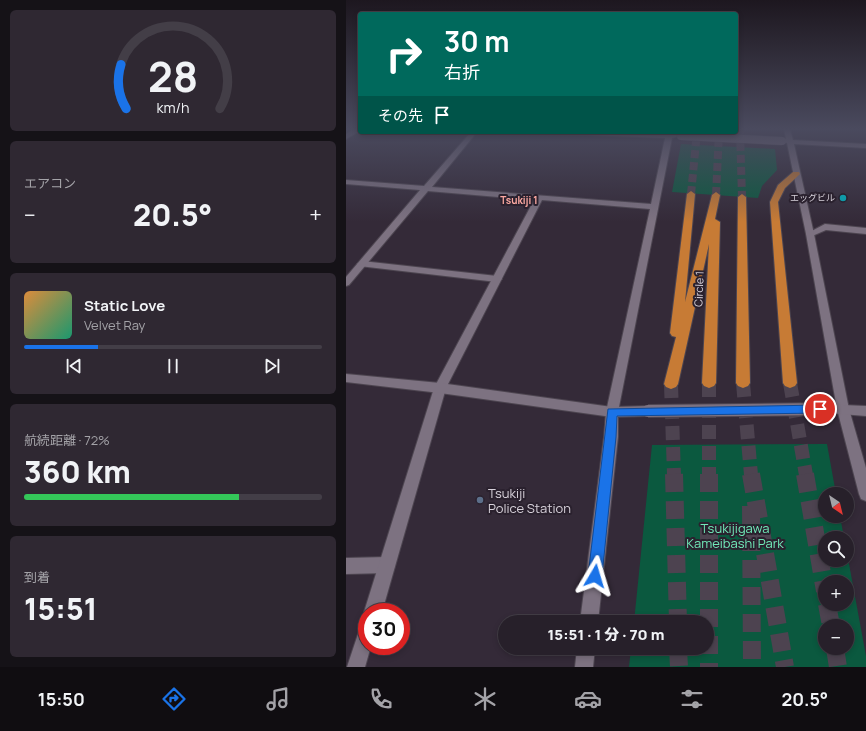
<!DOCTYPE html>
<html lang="ja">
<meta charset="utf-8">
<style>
:root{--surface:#27202a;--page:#2f2832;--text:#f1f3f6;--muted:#a4a3a8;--line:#433e47;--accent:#1a73e8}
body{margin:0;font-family:Manrope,"Noto Sans JP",sans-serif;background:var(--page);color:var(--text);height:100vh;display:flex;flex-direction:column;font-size:15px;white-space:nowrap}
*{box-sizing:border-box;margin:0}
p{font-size:13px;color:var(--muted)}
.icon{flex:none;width:22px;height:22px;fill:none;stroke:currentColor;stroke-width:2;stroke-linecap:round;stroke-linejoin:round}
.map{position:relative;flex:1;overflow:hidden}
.drawer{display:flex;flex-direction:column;gap:10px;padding:10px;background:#151217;width:346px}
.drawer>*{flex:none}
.guide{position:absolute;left:12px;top:12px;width:380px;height:122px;border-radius:4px;box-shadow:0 2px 6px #0003,0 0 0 1px var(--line);background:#00695c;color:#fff;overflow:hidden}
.needle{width:26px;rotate:145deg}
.controls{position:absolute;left:472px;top:487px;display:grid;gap:8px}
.controls a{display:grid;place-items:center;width:36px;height:36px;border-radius:50%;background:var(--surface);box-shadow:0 2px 6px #0003,0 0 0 1px var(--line);font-size:20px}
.speed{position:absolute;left:12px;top:603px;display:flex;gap:8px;font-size:20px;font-weight:700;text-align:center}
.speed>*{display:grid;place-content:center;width:52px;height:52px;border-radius:50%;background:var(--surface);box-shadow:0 2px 6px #0003,0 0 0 1px var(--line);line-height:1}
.speed .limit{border:6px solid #d22;background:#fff;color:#111}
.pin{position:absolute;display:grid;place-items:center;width:34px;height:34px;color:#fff;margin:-17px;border:2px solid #fff;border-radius:50%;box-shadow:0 1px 4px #0007}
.me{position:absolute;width:44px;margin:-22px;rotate:7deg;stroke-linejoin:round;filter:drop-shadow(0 0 3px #0008)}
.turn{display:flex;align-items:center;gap:14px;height:84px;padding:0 20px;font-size:18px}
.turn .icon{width:52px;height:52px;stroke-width:2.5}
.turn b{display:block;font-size:28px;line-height:34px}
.then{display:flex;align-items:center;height:38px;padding:0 20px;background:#0003;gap:8px;font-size:15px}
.big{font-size:30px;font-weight:800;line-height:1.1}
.drawer .card{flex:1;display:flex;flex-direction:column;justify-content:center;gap:6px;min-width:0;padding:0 14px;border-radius:6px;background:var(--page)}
.drawer .dial{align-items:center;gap:0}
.dial svg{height:104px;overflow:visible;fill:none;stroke:var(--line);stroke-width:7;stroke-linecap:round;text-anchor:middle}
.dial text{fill:var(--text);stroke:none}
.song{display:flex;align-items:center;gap:12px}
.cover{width:48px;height:48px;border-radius:6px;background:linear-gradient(135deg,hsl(30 70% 55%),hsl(160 70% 35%))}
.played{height:4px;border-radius:2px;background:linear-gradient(90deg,var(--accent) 25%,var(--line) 25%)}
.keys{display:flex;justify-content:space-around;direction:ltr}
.heat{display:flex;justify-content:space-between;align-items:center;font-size:22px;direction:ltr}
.charge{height:6px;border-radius:3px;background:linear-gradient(90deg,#34c759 72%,var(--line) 0)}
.trip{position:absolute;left:152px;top:615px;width:216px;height:40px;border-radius:20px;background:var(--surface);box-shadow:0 2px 6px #0003,0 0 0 1px var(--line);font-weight:800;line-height:40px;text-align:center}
.dock{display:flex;height:64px;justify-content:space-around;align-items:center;background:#100d11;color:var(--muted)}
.dock .icon{width:28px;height:28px}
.dock .active{color:var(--accent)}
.dock b{font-size:18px;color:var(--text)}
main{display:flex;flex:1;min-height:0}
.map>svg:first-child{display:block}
</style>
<main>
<section class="drawer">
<div class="card dial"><svg viewBox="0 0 100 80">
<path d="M14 69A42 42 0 1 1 86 69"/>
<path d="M14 69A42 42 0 0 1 10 35" stroke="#1a73e8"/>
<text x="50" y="56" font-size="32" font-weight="700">28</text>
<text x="50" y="72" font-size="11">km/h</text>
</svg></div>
<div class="card"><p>エアコン</p>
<div class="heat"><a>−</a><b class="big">20.5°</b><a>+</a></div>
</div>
<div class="card">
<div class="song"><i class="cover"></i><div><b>Static Love</b><p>Velvet Ray</p></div></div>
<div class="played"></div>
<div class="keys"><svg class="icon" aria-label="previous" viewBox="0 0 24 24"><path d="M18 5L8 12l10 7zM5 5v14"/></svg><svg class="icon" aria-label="pause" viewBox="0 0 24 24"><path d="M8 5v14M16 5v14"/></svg><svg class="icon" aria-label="next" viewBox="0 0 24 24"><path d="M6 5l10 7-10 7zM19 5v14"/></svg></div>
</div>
<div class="card"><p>航続距離 · 72%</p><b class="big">360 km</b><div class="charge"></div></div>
<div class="card"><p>到着</p><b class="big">15:51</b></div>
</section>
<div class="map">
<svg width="520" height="667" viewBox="0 0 520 667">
<rect width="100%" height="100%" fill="#342a38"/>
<!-- green -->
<path fill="#0b593f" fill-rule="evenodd" d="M 335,144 L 429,149 L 431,170 L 416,186 L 412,198 L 326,192 Z
M 481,444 L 490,494 L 479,494 L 479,516 L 494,516 L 498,538 L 479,538 L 479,560 L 501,560 L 501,553 L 520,656 L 520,667 L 283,667 L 285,648 L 361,648 L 361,622 L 288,622 L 306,445 ZM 479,582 L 501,582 L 501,604 L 479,604 ZM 479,626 L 501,626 L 501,648 L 479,648 Z"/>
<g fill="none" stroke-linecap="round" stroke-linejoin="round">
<!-- motorway-tunnel-far2 -->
<path stroke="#4d4350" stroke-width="8" stroke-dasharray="8 4" stroke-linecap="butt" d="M 394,131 L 396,197
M 345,194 L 351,132
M 370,195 L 373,132"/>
<!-- motorway-tunnel-far1 -->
<path stroke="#4d4350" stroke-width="14" stroke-dasharray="14 7" stroke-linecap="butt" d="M 363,383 L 363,475
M 397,383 L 405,475
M 444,383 L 460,475
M 325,384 L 328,475"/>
<!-- motorway-tunnel -->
<path stroke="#4d4350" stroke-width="18" stroke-dasharray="18 9" stroke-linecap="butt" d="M 328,474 L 332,622
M 363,474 L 363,667
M 405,474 L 439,667
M 459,474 L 479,591
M 405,506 L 406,667
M 481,604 L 485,626
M 332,648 L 333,667
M 489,648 L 492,667"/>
<defs>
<path id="service" d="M 479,224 L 520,228 L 520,234 L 480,230 L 464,237 L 460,234 Z
M 16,261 L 151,276 L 156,279 L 151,282 L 13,266 L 11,264 Z
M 41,557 L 47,559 L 49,565 L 47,571 L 41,573 L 0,574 L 0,558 Z"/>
<path id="minor" d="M 438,129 L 444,129 L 447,140 L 520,144 L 520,148 L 448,144 L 468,234 L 503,409 L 520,468 L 520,501 L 515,499 L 513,494 L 491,409 L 460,234 L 441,143 L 435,141 L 440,139 Z
M 125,132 L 131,132 L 86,187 L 305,204 L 319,138 L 211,134 L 208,132 L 321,134 L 322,132 L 328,132 L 327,134 L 333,136 L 326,138 L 272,412 L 272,437 L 252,622 L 234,622 L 258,437 L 260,412 L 304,209 L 196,200 L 100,388 L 36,612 L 21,612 L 21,618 L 18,612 L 88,388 L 188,200 L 82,191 L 3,285 L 0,286 L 0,277 L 74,190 L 0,184 L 0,180 L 78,186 Z
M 21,622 L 21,646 L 25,646 L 19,667 L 1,667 L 15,625 Z
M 231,648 L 249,648 L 247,667 L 229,667 Z"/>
<path id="tertiary" d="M 8,129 L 14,129 L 14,131 L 0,139 L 0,134 Z
M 0,374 L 94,383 L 266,407 L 302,406 L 307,408 L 308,411 L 307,414 L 302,416 L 266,417 L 94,393 L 0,382 Z
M 474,404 L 520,406 L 520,416 L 470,412 L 468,409 L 470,406 Z"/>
<path id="motorway" d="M 447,172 L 453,172 L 454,174 L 439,188 L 432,202 L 451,383 L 449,386 L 444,388 L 439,386 L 437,383 L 424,202 L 432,185 Z
M 345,191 L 349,194 L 339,302 L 366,195 L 370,192 L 374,195 L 369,219 L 374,222 L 370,383 L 368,386 L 363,388 L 358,386 L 356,383 L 363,244 L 332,384 L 330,387 L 325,389 L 320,387 L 318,384 L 330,337 L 326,336 L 324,333 L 341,194 Z
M 396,194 L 400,197 L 404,383 L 402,386 L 397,388 L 392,386 L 390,383 L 392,197 Z"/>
</defs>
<!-- service casing -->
<use href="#service" stroke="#4d4550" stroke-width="2"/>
<!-- minor casing -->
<use href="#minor" stroke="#4d4550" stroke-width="2"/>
<!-- tertiary casing -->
<use href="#tertiary" stroke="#4d4550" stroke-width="2"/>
<!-- motorway casing -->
<use href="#motorway" stroke="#4d4550" stroke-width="2"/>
<!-- service -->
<use href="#service" fill="#7d7281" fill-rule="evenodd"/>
<!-- minor -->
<use href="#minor" fill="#7d7281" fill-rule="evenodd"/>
<!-- tertiary -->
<use href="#tertiary" fill="#7d7281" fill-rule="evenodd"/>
<!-- motorway -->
<use href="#motorway" fill="#c77b35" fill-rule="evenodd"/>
<defs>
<path id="minor-bridge" d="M 335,136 L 436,141"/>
<path id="tertiary-bridge" d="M 302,411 L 474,409"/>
</defs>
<!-- minor-bridge casing -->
<use href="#minor-bridge" stroke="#4d4550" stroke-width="9" stroke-linecap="butt"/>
<!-- tertiary-bridge casing -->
<use href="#tertiary-bridge" stroke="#4d4550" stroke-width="14" stroke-linecap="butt"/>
<!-- minor-bridge -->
<use href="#minor-bridge" stroke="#7d7281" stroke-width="8"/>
<!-- tertiary-bridge -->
<use href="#tertiary-bridge" stroke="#7d7281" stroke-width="12"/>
</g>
<!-- sky -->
<linearGradient id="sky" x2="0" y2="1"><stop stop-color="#1d171f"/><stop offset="0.58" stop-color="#4a4a5e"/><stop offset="1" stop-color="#4a4a5e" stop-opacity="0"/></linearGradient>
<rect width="520" height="222" fill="url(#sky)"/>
<!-- route -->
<path fill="#1a73e8" stroke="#114b97" d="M 474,405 L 478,406 L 479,409 L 478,412 L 474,413 L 271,416 L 270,437 L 256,576 L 254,581 L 249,583 L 244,581 L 242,576 L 262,409 Z"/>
<!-- markers -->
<circle fill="#0f9aa8" stroke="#2a212e" stroke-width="1.5" cx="497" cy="198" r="4"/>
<circle fill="#5c6f8a" stroke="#2a212e" stroke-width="1.5" cx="134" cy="500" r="4"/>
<g text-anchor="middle" stroke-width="4" stroke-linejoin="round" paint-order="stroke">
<!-- far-poi labels -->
<g font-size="9" fill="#d8d2db" stroke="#2a212e" text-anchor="end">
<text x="489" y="201">エッグビル</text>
</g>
<!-- far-neighbourhood labels -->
<g font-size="10" font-weight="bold" fill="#fda9a2" stroke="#2a212e">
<text x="173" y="204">Tsukiji 1</text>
</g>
<!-- street labels -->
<g font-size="11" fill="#d8d2db" stroke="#2a212e">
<text transform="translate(353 289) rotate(-88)" y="4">Circle 1</text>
</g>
<!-- near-poi labels -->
<g font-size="13" fill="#d8d2db" stroke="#2a212e" text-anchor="start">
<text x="142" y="498">Tsukiji<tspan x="142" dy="15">Police Station</tspan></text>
</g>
<!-- near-park labels -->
<g font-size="13" fill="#71eab9" stroke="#2a212e">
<text x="389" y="533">Tsukijigawa<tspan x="389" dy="15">Kameibashi Park</tspan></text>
</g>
</g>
</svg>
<div class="controls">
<a><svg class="needle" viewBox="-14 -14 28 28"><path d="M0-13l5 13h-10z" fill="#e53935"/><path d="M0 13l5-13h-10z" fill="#a4a3a8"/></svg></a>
<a><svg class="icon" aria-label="search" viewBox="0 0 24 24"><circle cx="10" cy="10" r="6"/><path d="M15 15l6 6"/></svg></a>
<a>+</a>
<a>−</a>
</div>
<div class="speed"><div class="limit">30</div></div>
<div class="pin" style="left:474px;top:409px;background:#d93025"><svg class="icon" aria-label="arrive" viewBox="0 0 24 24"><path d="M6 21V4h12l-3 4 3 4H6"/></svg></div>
<svg class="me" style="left:249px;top:576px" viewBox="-20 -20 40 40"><path d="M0-17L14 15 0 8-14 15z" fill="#1a73e8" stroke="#fff" stroke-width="4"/></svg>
<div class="trip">15:51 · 1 分 · 70 m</div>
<div class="guide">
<div class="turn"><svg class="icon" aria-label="right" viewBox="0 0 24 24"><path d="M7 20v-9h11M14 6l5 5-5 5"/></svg><div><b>30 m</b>右折</div></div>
<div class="then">その先<svg class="icon" aria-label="arrive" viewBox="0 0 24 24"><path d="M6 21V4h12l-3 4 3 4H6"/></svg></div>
</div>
</div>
</main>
<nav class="dock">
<b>15:50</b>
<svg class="icon active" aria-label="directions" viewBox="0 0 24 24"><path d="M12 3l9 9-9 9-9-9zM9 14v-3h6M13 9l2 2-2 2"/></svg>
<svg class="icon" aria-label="music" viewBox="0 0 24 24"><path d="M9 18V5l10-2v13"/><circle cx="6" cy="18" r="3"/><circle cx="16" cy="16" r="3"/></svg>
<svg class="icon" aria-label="phone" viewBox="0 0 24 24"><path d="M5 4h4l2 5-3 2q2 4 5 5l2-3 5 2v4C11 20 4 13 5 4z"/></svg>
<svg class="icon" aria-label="climate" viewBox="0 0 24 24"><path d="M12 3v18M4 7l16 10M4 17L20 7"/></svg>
<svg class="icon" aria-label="car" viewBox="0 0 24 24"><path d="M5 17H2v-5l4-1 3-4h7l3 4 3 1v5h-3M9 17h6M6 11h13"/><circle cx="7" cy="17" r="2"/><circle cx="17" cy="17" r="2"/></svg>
<svg class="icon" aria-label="filters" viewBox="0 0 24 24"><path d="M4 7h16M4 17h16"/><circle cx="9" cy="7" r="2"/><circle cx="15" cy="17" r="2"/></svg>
<b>20.5°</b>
</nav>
